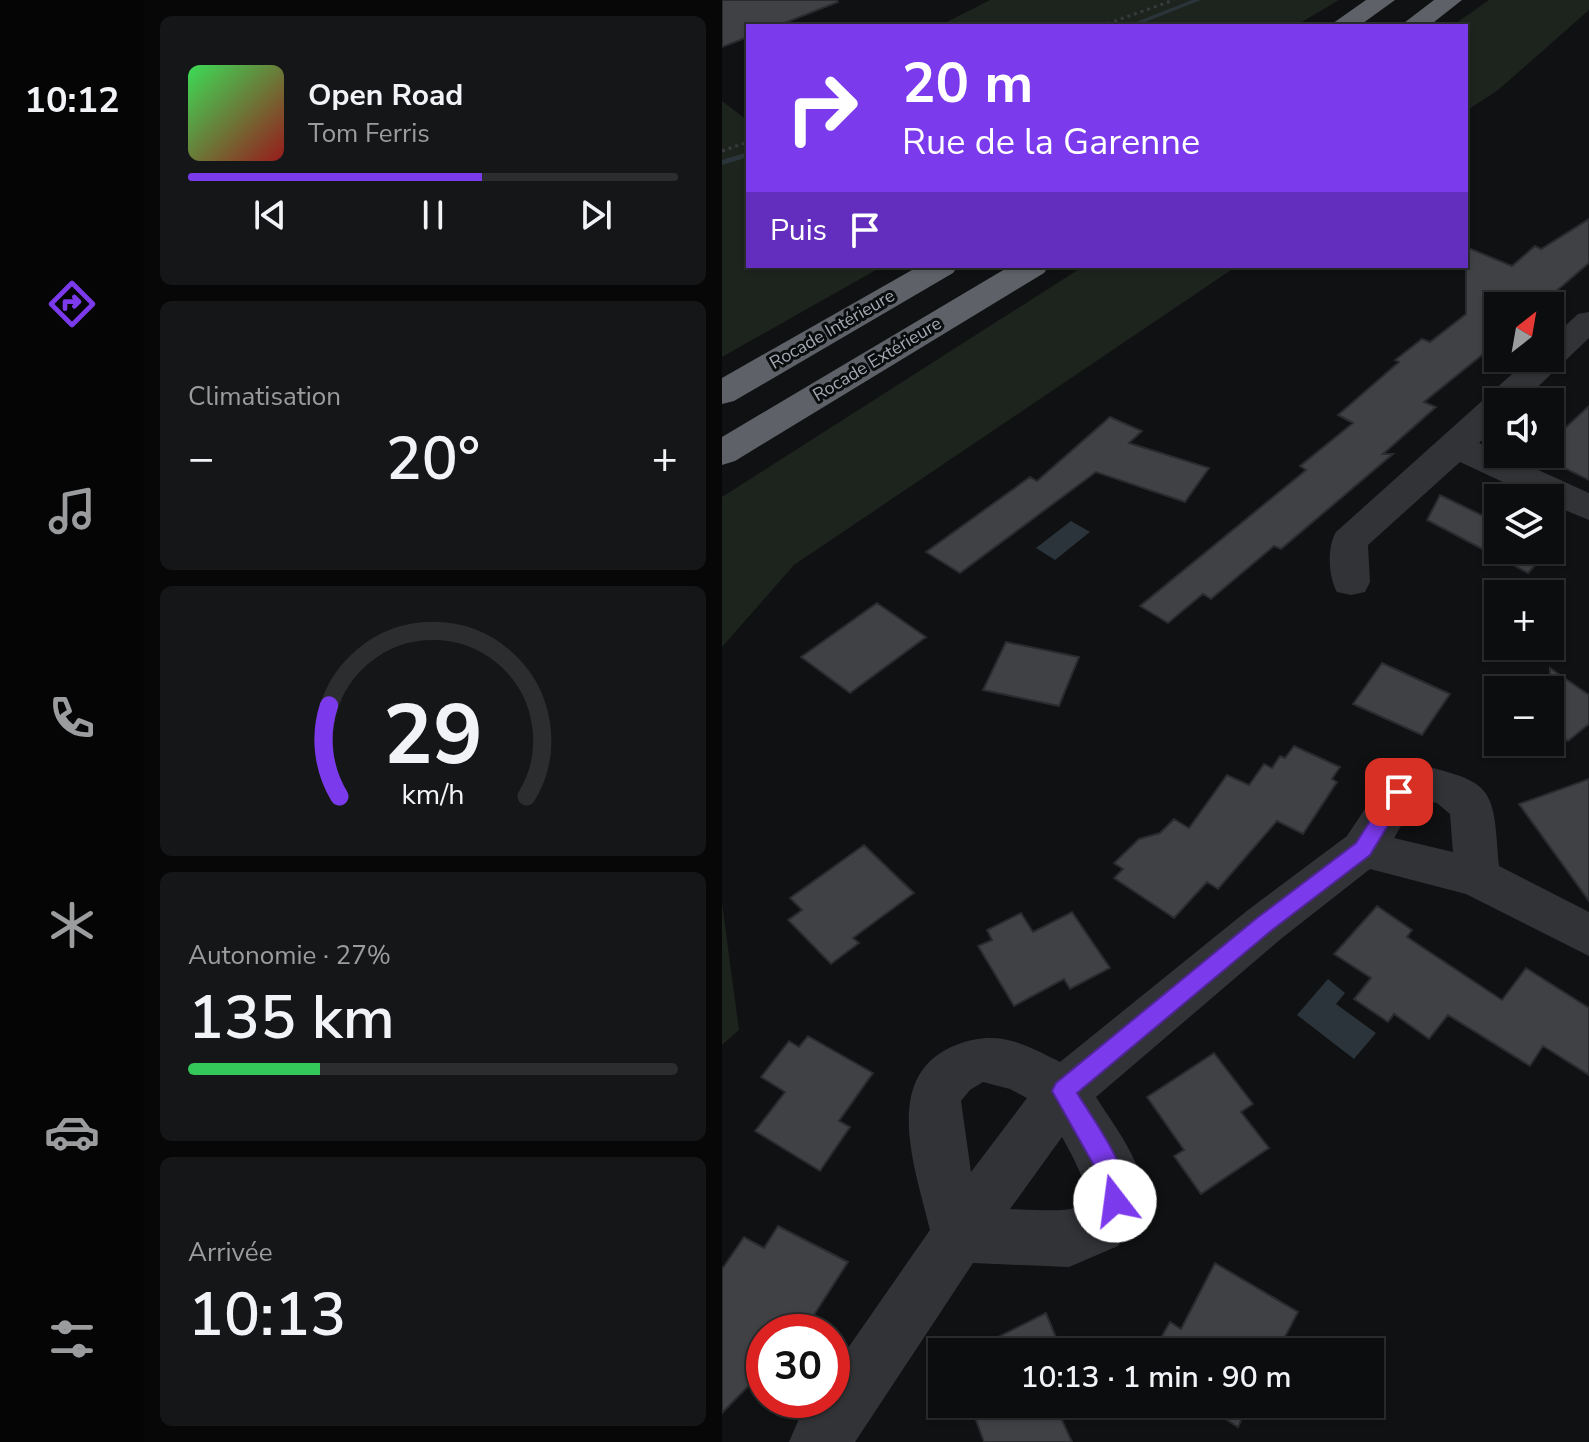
<!DOCTYPE html>
<html lang="fr">
<meta charset="utf-8">
<style>
:root{--surface:#0c0d0e;--page:#151617;--text:#f1f3f6;--muted:#9a9c9e;--line:#2c2d2e;--accent:#7c3aed}
body{margin:0;font-family:"Nunito Sans",sans-serif;background:var(--page);color:var(--text);height:100vh;display:flex;flex-direction:column;font-size:30px;white-space:nowrap}
*{box-sizing:border-box;margin:0}
p{font-size:26px;color:var(--muted)}
.icon{flex:none;width:44px;height:44px;fill:none;stroke:currentColor;stroke-width:2;stroke-linecap:round;stroke-linejoin:round}
.map{position:relative;flex:1;overflow:hidden}
.details{display:flex;flex-direction:column;gap:16px;padding:16px;background:#070708;width:578px}
.details>*{flex:none}
.banner{position:absolute;left:24px;top:24px;width:722px;height:244px;border-radius:0px;box-shadow:0 2px 6px #0004,0 0 0 2px var(--line);background:#7c3aed;color:#fff;overflow:hidden}
.needle{width:52px;rotate:31deg}
.tools{position:absolute;left:762px;top:292px;display:grid;gap:16px}
.tools a{display:grid;place-items:center;width:80px;height:80px;border-radius:0px;background:var(--surface);box-shadow:0 2px 6px #0004,0 0 0 2px var(--line);font-size:40px}
.speed{position:absolute;left:24px;top:1314px;display:flex;gap:16px;font-size:40px;font-weight:700;text-align:center}
.speed>*{display:grid;place-content:center;width:104px;height:104px;border-radius:50%;background:var(--surface);box-shadow:0 2px 6px #0004,0 0 0 2px var(--line);line-height:1}
.speed .limit{border:12px solid #d22;background:#fff;color:#111}
.pin{position:absolute;display:grid;place-items:center;width:68px;height:68px;color:#fff;margin:-34px;border-radius:16px;box-shadow:0 4px 12px #0006}
.me{position:absolute;width:88px;margin:-44px;rotate:345deg;stroke-linejoin:round;filter:drop-shadow(0 0 6px #0008)}
.turn{display:flex;align-items:center;gap:28px;height:168px;padding:0 24px;font-size:36px}
.turn .icon{width:104px;height:104px;stroke-width:2.5}
.turn b{display:block;font-size:56px;line-height:68px}
.then{display:flex;align-items:center;height:76px;padding:0 24px;background:#0003;gap:16px;font-size:30px}
.big{font-size:60px;font-weight:600;line-height:1.1}
.details .card{flex:1;display:flex;flex-direction:column;justify-content:center;gap:12px;min-width:0;padding:0 28px;border-radius:12px;background:var(--page)}
.details .dial{align-items:center;gap:0}
.dial svg{height:208px;overflow:visible;fill:none;stroke:var(--line);stroke-width:7;stroke-linecap:round;text-anchor:middle}
.dial text{fill:var(--text);stroke:none}
.song{display:flex;align-items:center;gap:24px}
.cover{width:96px;height:96px;border-radius:12px;background:linear-gradient(135deg,hsl(130 70% 55%),hsl(0 70% 35%))}
.played{height:8px;border-radius:4px;background:linear-gradient(90deg,var(--accent) 60%,var(--line) 60%)}
.keys{display:flex;justify-content:space-around;direction:ltr}
.heat{display:flex;justify-content:space-between;align-items:center;font-size:44px;direction:ltr}
.charge{height:12px;border-radius:6px;background:linear-gradient(90deg,#34c759 27%,var(--line) 0)}
.trip{position:absolute;left:206px;top:1338px;width:456px;height:80px;border-radius:0px;background:var(--surface);box-shadow:0 2px 6px #0004,0 0 0 2px var(--line);font-weight:600;line-height:80px;text-align:center}
main{display:flex;flex:1;min-height:0}
.menu{display:flex;flex-direction:column;width:144px;justify-content:space-around;align-items:center;background:#050506;color:var(--muted)}
.menu .icon{width:56px;height:56px}
.menu .active{color:var(--accent)}
.menu b{font-size:36px;color:var(--text)}
.map>svg:first-child{display:block}
</style>
<main>
<nav class="menu">
<b>10:12</b>
<svg class="icon active" aria-label="directions" viewBox="0 0 24 24"><path d="M12 3l9 9-9 9-9-9zM9 14v-3h6M13 9l2 2-2 2"/></svg>
<svg class="icon" aria-label="music" viewBox="0 0 24 24"><path d="M9 18V5l10-2v13"/><circle cx="6" cy="18" r="3"/><circle cx="16" cy="16" r="3"/></svg>
<svg class="icon" aria-label="phone" viewBox="0 0 24 24"><path d="M5 4h4l2 5-3 2q2 4 5 5l2-3 5 2v4C11 20 4 13 5 4z"/></svg>
<svg class="icon" aria-label="climate" viewBox="0 0 24 24"><path d="M12 3v18M4 7l16 10M4 17L20 7"/></svg>
<svg class="icon" aria-label="car" viewBox="0 0 24 24"><path d="M5 17H2v-5l4-1 3-4h7l3 4 3 1v5h-3M9 17h6M6 11h13"/><circle cx="7" cy="17" r="2"/><circle cx="17" cy="17" r="2"/></svg>
<svg class="icon" aria-label="filters" viewBox="0 0 24 24"><path d="M4 7h16M4 17h16"/><circle cx="9" cy="7" r="2"/><circle cx="15" cy="17" r="2"/></svg>
</nav>
<section class="details">
<div class="card">
<div class="song"><i class="cover"></i><div><b>Open Road</b><p>Tom Ferris</p></div></div>
<div class="played"></div>
<div class="keys"><svg class="icon" aria-label="previous" viewBox="0 0 24 24"><path d="M18 5L8 12l10 7zM5 5v14"/></svg><svg class="icon" aria-label="pause" viewBox="0 0 24 24"><path d="M8 5v14M16 5v14"/></svg><svg class="icon" aria-label="next" viewBox="0 0 24 24"><path d="M6 5l10 7-10 7zM19 5v14"/></svg></div>
</div>
<div class="card"><p>Climatisation</p>
<div class="heat"><a>−</a><b class="big">20°</b><a>+</a></div>
</div>
<div class="card dial"><svg viewBox="0 0 100 80">
<path d="M14 69A42 42 0 1 1 86 69"/>
<path d="M14 69A42 42 0 0 1 10 34" stroke="#7c3aed"/>
<text x="50" y="56" font-size="32" font-weight="700">29</text>
<text x="50" y="72" font-size="11">km/h</text>
</svg></div>
<div class="card"><p>Autonomie · 27%</p><b class="big">135 km</b><div class="charge"></div></div>
<div class="card"><p>Arrivée</p><b class="big">10:13</b></div>
</section>
<div class="map">
<svg width="867" height="1442" viewBox="0 0 867 1442">
<rect width="100%" height="100%" fill="#101112"/>
<!-- green -->
<path fill="#1d241d" d="M 268,0 L 617,0 L 573,26 L 217,26 Z
M 767,0 L 867,0 L 867,10 L 776,90 L 744,111 L 744,26 L 730,26 Z
M 0,101 L 26,121 L 26,266 L 161,266 L 0,357 Z
M 362,266 L 515,266 L 72,565 L 0,647 L 0,497 Z
M 0,903 L 17,1030 L 0,1045 Z"/>
<!-- water -->
<path fill="#2a343a" d="M 349,521 L 368,532 L 333,560 L 314,548 Z
M 606,979 L 623,993 L 614,1004 L 654,1033 L 632,1059 L 575,1015 Z"/>
<g fill="none" stroke-linecap="round" stroke-linejoin="round">
<!-- stream -->
<path fill="#2a343a" fill-rule="evenodd" d="M 470,0 L 479,0 L 413,26 L 404,26 Z
M 26,152 L 26,157 L 0,165 L 0,160 Z"/>
</g>
<!-- building -->
<path fill="#3f4145" stroke="#2a2b2e" stroke-width="2" d="M 0,0 L 115,0 L 116,2 L 55,26 L 26,26 L 26,37 L 0,47 Z
M 867,219 L 867,263 L 817,306 L 776,306 L 776,342 L 702,402 L 714,407 L 661,454 L 671,454 L 559,549 L 552,546 L 489,599 L 481,594 L 446,623 L 418,606 L 584,470 L 578,466 L 631,423 L 616,415 L 677,362 L 673,360 L 700,339 L 708,342 L 744,314 L 744,247 L 790,266 L 813,246 L 819,249 Z
M 867,406 L 867,480 L 828,461 L 828,442 Z
M 388,417 L 420,431 L 407,443 L 487,468 L 463,502 L 374,472 L 238,573 L 204,552 L 308,477 L 315,481 Z
M 718,495 L 776,523 L 776,550 L 827,550 L 806,573 L 705,520 Z
M 155,603 L 204,637 L 128,693 L 79,657 Z
M 284,642 L 357,657 L 337,706 L 261,690 Z
M 660,663 L 728,694 L 700,735 L 631,704 Z
M 828,668 L 867,695 L 867,724 L 846,741 L 828,728 Z
M 572,746 L 618,767 L 610,779 L 615,782 L 581,834 L 555,821 L 496,889 L 485,882 L 452,918 L 392,878 L 401,869 L 392,863 L 417,839 L 438,833 L 452,819 L 467,828 L 505,775 L 527,785 L 542,764 L 550,768 L 558,756 L 563,758 Z
M 867,779 L 867,901 L 797,804 Z
M 142,845 L 192,893 L 131,938 L 137,943 L 109,964 L 66,920 L 80,910 L 68,898 Z
M 655,906 L 690,930 L 685,937 L 780,1000 L 804,968 L 867,1008 L 867,1075 L 821,1046 L 808,1066 L 726,1015 L 707,1039 L 672,1014 L 666,1022 L 632,999 L 649,978 L 612,954 Z
M 350,912 L 388,968 L 348,989 L 342,979 L 292,1006 L 256,946 L 270,940 L 265,930 L 299,913 L 311,932 Z
M 86,1036 L 151,1073 L 117,1121 L 128,1127 L 98,1171 L 33,1131 L 63,1092 L 39,1077 L 67,1041 L 77,1047 Z
M 492,1053 L 531,1104 L 519,1112 L 547,1148 L 479,1194 L 452,1156 L 462,1150 L 425,1097 Z
M 56,1226 L 126,1262 L 81,1332 L 42,1332 L 42,1370 L 0,1413 L 0,1269 L 22,1237 L 42,1248 Z
M 493,1263 L 576,1312 L 555,1352 L 431,1352 L 448,1322 L 459,1329 Z
M 324,1313 L 340,1352 L 246,1352 Z
M 248,1404 L 340,1404 L 334,1407 L 350,1442 L 262,1442 Z
M 462,1404 L 527,1404 L 516,1427 L 489,1410 L 484,1419 Z"/>
<g fill="none" stroke-linecap="round" stroke-linejoin="round">
<!-- path -->
<path stroke="#383a3e" stroke-width="3" stroke-dasharray="3 4" stroke-linecap="butt" d="M 379,26 L 452,0
M 0,151 L 26,142"/>
<!-- minor -->
<path fill="#323337" fill-rule="evenodd" d="M 867,312 L 867,338 L 800,402 L 776,402 L 776,425 L 757,443 L 867,493 L 867,520 L 828,504 L 828,498 L 815,498 L 738,462 L 646,545 L 648,582 L 643,592 L 629,595 L 615,592 C 606,576 605,547 614,532 L 808,358 L 828,358 L 828,340 L 856,314 Z
M 693,764 C 774,782 771,788 777,866 L 867,912 L 867,956 L 744,894 L 648,869 L 560,938 L 374,1097 C 391,1125 425,1165 420,1201 C 418,1216 404,1234 396,1246 L 347,1267 L 251,1263 L 133,1442 L 67,1442 L 76,1421 L 90,1400 L 110,1400 L 110,1371 L 208,1230 C 194,1170 157,1075 234,1045 C 275,1029 301,1043 338,1062 L 526,910 L 625,836 L 662,780 L 678,769 ZM 699,800 L 715,803 L 728,814 L 731,852 L 672,838 L 692,804 ZM 261,1082 L 288,1089 L 305,1098 L 249,1172 L 239,1101 L 248,1090 ZM 340,1137 C 384,1216 367,1212 288,1209 Z"/>
<!-- highway -->
<path fill="#5e6167" fill-rule="evenodd" d="M 644,0 L 673,0 L 637,26 L 607,26 Z
M 712,0 L 740,0 L 707,26 L 678,26 Z
M 197,266 L 236,266 L 231,273 L 12,401 L 0,404 L 0,378 Z
M 288,266 L 327,266 L 322,273 L 13,461 L 0,465 L 0,437 Z"/>
</g>
<!-- route -->
<path fill="#7c3aed" stroke="#51269a" stroke-width="2" d="M 677,785 L 683,787 L 686,792 L 648,855 L 550,930 L 355,1093 C 372,1121 415,1177 402,1209 L 393,1212 L 385,1209 L 378,1176 L 334,1098 L 330,1091 L 334,1083 L 535,918 L 634,843 L 670,787 Z"/>
<g text-anchor="middle" stroke-width="6" stroke-linejoin="round" paint-order="stroke">
<!-- far-street labels -->
<g font-size="18" fill="#a2a9b2" stroke="#0b0c0d">
<text transform="translate(110 329) rotate(-30)" y="6">Rocade Intérieure</text>
<text transform="translate(155 359) rotate(-31)" y="6">Rocade Extérieure</text>
</g>
</g>
</svg>
<div class="tools">
<a><svg class="needle" viewBox="-14 -14 28 28"><path d="M0-13l5 13h-10z" fill="#e53935"/><path d="M0 13l5-13h-10z" fill="#9a9c9e"/></svg></a>
<a><svg class="icon" aria-label="sound" viewBox="0 0 24 24"><path d="M4 9h4l5-4v14l-5-4H4zM17 9q2 3 0 6"/></svg></a>
<a><svg class="icon" aria-label="layers" viewBox="0 0 24 24"><path d="M12 4l9 5-9 5-9-5zM3 14l9 5 9-5"/></svg></a>
<a>+</a>
<a>−</a>
</div>
<div class="speed"><div class="limit">30</div></div>
<div class="pin" style="left:677px;top:792px;background:#d93025"><svg class="icon" aria-label="arrive" viewBox="0 0 24 24"><path d="M6 21V4h12l-3 4 3 4H6"/></svg></div>
<svg class="me" style="left:393px;top:1201px" viewBox="-20 -20 40 40"><circle r="19" fill="#fff"/><path d="M0-13L10 11 0 6-10 11z" fill="#7c3aed"/></svg>
<div class="trip">10:13 · 1 min · 90 m</div>
<div class="banner">
<div class="turn"><svg class="icon" aria-label="right" viewBox="0 0 24 24"><path d="M7 20v-9h11M14 6l5 5-5 5"/></svg><div><b>20 m</b>Rue de la Garenne</div></div>
<div class="then">Puis<svg class="icon" aria-label="arrive" viewBox="0 0 24 24"><path d="M6 21V4h12l-3 4 3 4H6"/></svg></div>
</div>
</div>
</main>
